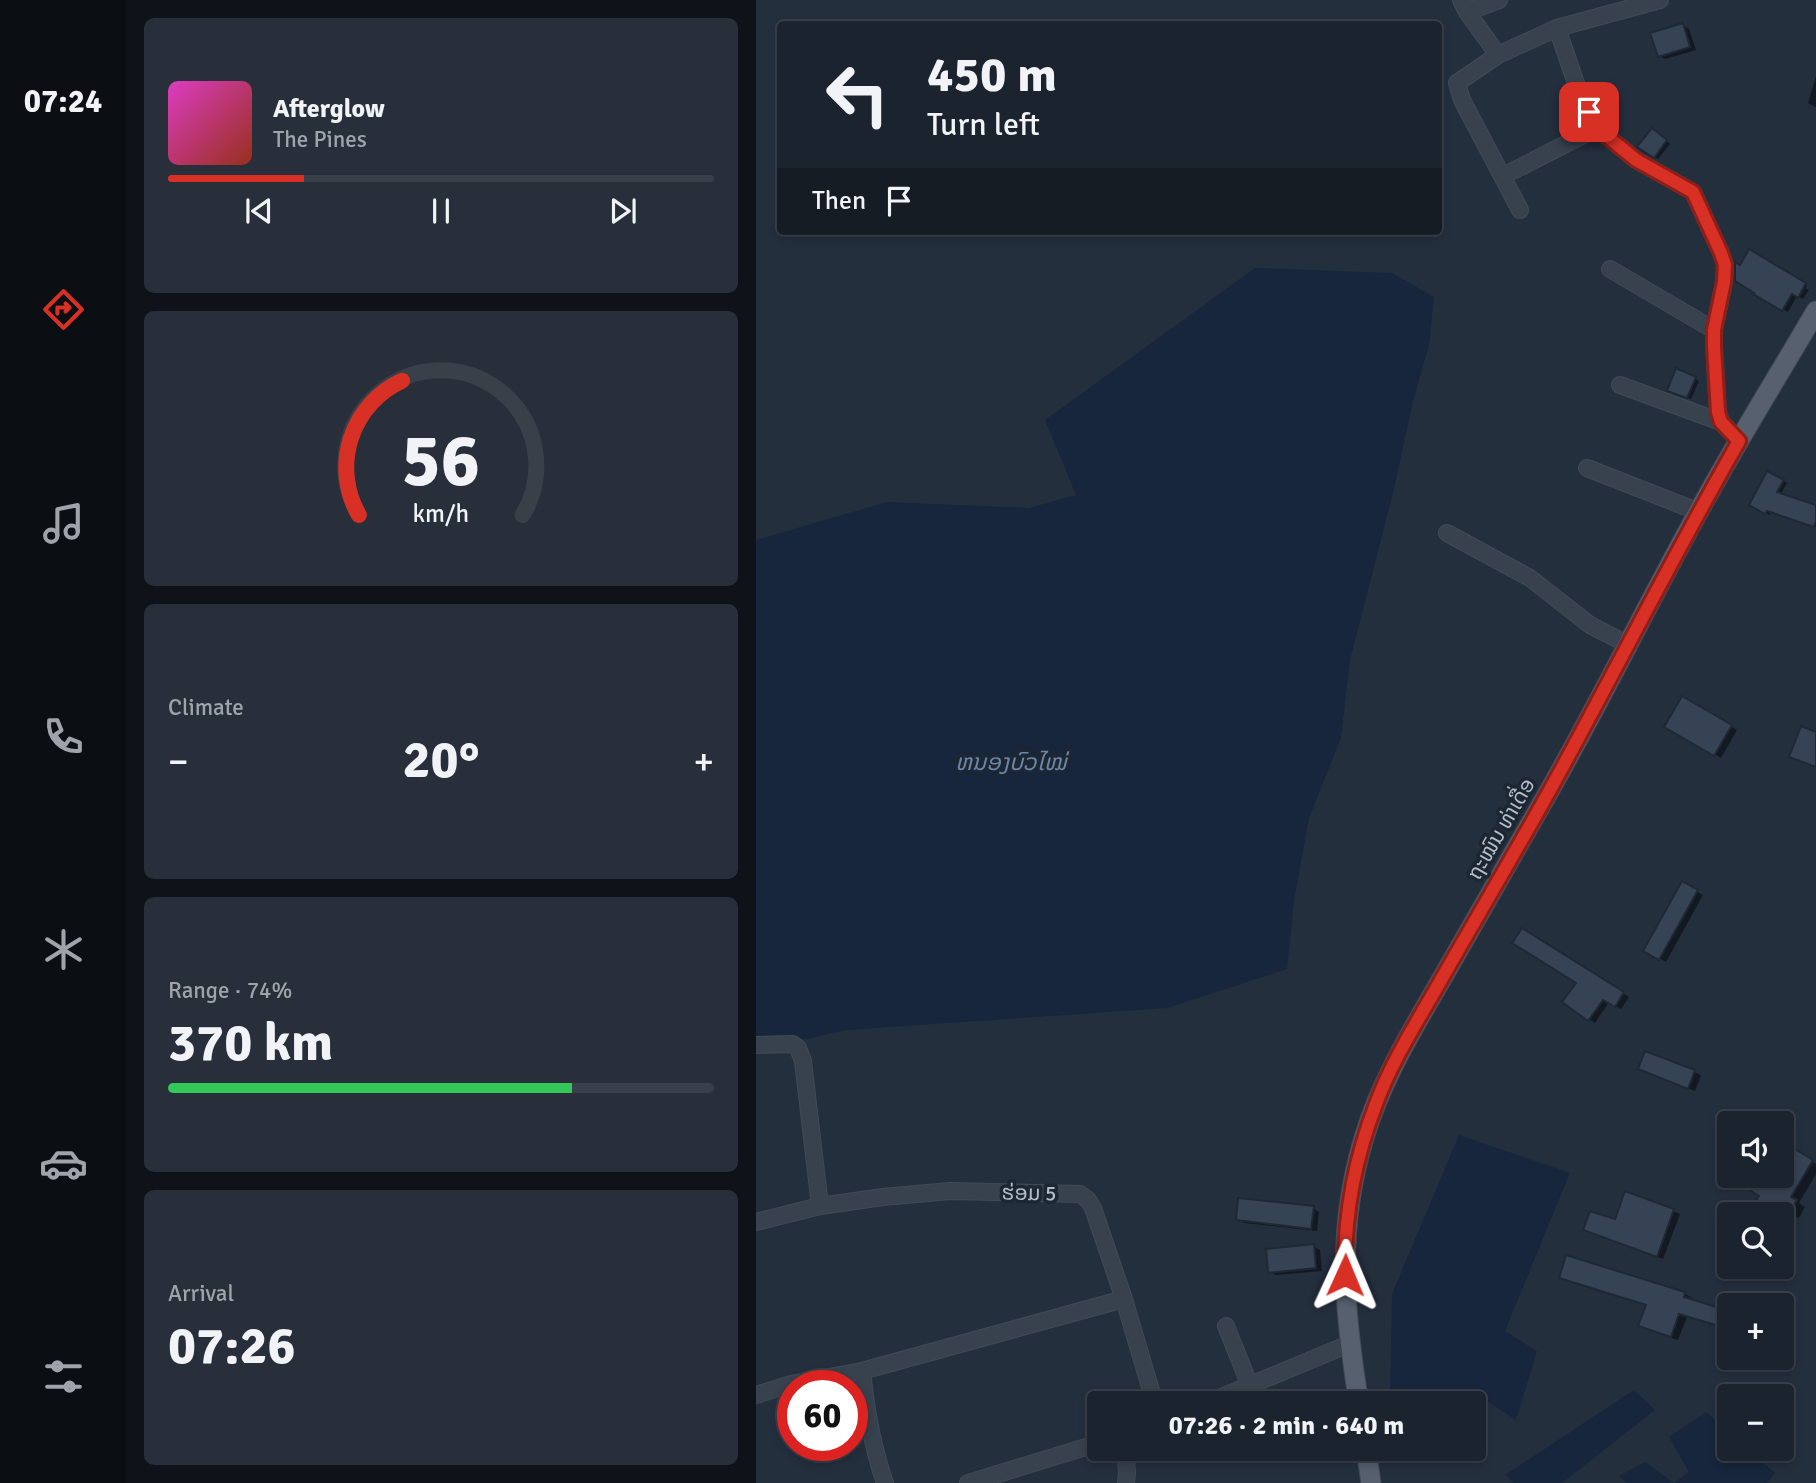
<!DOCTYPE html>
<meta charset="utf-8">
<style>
:root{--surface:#1b232e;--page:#282f3a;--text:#f1f3f6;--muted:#a0a4aa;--line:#39404a;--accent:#d93025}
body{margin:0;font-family:Signika,"Noto Sans Lao",sans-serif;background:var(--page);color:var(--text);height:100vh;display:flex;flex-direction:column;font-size:26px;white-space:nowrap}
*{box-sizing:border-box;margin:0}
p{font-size:23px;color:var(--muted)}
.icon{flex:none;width:38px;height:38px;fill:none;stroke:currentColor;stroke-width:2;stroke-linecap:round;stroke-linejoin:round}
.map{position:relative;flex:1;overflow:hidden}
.details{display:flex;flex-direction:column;gap:18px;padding:18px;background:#0f1319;width:630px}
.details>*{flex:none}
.hud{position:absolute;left:21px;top:21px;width:665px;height:214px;border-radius:7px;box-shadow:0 4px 10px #0003,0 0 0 2px var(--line);background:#1b232e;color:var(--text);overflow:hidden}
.buttons{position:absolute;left:961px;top:1111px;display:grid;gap:14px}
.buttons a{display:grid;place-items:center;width:77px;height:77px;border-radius:7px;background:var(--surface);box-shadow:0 4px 10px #0003,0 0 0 2px var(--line);font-size:35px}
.speed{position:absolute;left:21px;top:1370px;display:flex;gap:14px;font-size:35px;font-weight:700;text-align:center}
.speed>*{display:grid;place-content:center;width:91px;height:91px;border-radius:50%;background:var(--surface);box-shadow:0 4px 10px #0003,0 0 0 2px var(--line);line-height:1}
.speed .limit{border:10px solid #d22;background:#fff;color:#111}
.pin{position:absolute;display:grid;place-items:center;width:60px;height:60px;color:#fff;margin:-30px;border-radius:14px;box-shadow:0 4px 10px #0006}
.me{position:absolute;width:77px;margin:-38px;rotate:1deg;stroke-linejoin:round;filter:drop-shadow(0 0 5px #0008)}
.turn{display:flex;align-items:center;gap:24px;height:147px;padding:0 35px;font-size:32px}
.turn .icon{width:91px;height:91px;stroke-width:2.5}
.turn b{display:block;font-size:49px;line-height:60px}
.then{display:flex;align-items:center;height:66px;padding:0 35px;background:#0003;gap:14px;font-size:26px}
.big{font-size:52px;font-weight:700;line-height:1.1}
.details .widget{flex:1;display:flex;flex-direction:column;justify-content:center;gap:10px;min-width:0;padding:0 24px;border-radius:10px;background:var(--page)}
.details .dial{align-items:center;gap:0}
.dial svg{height:182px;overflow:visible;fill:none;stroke:var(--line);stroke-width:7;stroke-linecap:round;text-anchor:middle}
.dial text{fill:var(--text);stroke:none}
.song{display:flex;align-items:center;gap:21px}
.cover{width:84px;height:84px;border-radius:10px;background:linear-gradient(135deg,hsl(310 70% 55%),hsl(10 70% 35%))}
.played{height:7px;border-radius:4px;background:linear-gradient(90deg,var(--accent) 25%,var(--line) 25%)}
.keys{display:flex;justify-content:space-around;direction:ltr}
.heat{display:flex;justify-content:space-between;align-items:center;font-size:38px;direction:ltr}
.charge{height:10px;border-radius:5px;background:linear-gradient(90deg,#34c759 74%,var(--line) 0)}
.trip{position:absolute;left:331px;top:1391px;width:399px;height:70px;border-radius:7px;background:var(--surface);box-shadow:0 4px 10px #0003,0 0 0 2px var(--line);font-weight:700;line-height:70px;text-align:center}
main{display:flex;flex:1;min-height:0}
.tab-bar{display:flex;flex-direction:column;width:126px;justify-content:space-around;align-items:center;background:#0b0e12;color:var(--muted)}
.tab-bar .icon{width:49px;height:49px}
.tab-bar .selected{color:var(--accent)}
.tab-bar b{font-size:32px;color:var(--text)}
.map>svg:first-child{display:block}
</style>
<main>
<nav class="tab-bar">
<b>07:24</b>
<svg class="icon selected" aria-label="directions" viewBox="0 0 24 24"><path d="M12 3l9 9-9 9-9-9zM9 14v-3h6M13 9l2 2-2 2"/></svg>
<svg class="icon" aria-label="music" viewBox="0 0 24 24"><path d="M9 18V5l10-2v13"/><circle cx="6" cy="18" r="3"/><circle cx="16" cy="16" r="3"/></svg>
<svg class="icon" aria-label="phone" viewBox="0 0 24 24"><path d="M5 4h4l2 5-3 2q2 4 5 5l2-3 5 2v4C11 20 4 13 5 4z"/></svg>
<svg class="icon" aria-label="climate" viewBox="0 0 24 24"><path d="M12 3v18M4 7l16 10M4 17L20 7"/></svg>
<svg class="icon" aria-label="car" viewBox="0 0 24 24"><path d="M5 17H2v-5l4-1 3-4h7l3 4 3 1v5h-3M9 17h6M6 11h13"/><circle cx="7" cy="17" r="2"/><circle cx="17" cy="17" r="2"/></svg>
<svg class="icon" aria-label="filters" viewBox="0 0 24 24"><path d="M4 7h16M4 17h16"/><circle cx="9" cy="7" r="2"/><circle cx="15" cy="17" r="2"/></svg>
</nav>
<section class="details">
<div class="widget">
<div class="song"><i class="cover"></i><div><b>Afterglow</b><p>The Pines</p></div></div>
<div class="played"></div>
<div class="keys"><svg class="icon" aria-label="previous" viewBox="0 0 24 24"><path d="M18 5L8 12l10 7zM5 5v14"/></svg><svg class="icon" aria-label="pause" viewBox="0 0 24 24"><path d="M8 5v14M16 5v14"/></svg><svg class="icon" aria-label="next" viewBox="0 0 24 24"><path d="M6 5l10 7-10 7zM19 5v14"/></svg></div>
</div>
<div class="widget dial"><svg viewBox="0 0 100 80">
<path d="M14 69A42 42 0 1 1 86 69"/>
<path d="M14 69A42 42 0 0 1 33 10" stroke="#d93025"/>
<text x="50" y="56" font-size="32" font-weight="700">56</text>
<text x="50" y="72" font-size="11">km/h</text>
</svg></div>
<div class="widget"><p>Climate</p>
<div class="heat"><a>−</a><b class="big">20°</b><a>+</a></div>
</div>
<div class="widget"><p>Range · 74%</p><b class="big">370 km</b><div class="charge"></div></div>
<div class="widget"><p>Arrival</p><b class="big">07:26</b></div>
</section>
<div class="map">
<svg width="1060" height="1483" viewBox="0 0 1060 1483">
<rect width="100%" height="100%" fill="#242f3e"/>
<!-- water -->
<path fill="#17263c" d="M 499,268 L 636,273 L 678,297 L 673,345 L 657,401 L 637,493 L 594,660 L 585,738 L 553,818 L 538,901 L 531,969 L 411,1008 L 90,1030 L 52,1039 L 0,1040 L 0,540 L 131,502 L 273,508 L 320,495 L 289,420 Z
M 703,1135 L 814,1173 L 749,1331 L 781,1351 L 760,1420 L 728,1399 L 718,1404 L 640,1403 L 634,1393 L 636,1294 Z
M 878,1390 L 899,1410 L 806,1483 L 757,1483 L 749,1475 Z
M 950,1412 L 973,1432 L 973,1449 L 992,1449 L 1019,1473 L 1011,1483 L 918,1483 L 933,1472 L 913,1437 Z
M 889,1462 L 918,1483 L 871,1483 L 863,1476 Z"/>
<!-- shadow -->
<path fill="#0007" d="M 927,25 L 933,29 L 940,50 L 909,59 L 903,56 Z
M 1060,76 L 1060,107 L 1052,103 Z
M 900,132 L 914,144 L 902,159 L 883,147 Z
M 994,252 L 1051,286 L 1050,289 L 1053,290 L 1047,299 L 1041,296 L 1032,312 L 999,294 L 985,267 Z
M 921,370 L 943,381 L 935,399 L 916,392 Z
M 1012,473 L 1031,483 L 1024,495 L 1060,507 L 1060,527 L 1015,512 L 1014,515 L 995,505 Z
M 927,698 L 981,730 L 965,758 L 910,726 Z
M 926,883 L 947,895 L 910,962 L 889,950 Z
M 767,930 L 873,997 L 865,1009 L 853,1002 L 839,1023 L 808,1002 L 822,982 Z
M 890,1072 L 938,1072 L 945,1075 L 939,1091 Z
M 1033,1148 L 1060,1164 L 1060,1174 L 1043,1203 L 1049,1207 L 1043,1218 L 1035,1214 L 1026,1230 L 1026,1214 L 994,1214 L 1016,1176 L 1026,1176 L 1026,1160 Z
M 870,1193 L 924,1214 L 907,1259 L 836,1233 L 860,1222 Z
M 557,1208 L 563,1212 L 561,1231 L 488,1223 L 482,1219 Z
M 557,1246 L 564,1250 L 566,1271 L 520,1275 L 514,1272 Z
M 805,1277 L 929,1294 L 936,1298 L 936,1301 L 973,1312 L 973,1330 L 931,1317 L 922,1340 L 892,1330 L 885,1325 L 891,1306 L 813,1282 Z"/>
<!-- building -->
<path fill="#364354" stroke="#1f2835" stroke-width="2" d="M 927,23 L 934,47 L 902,57 L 894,33 Z
M 896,128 L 911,140 L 898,158 L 881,147 Z
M 993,249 L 1050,283 L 1042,298 L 1036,294 L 1026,311 L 997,294 L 998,293 L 979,281 L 979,262 L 984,265 Z
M 920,368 L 940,377 L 931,398 L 911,391 Z
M 1011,471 L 1028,480 L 1021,492 L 1060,505 L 1060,521 L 1058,527 L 1011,511 L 1009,514 L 993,505 Z
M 926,696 L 976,725 L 958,756 L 908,727 Z
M 1045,726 L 1060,732 L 1060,767 L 1033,757 Z
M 926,881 L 942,890 L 903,960 L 887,951 Z
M 766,928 L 868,992 L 859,1007 L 847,1000 L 832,1021 L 806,1002 L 820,983 L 756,943 Z
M 889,1051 L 939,1070 L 932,1089 L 882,1069 Z
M 1032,1145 L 1057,1160 L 1035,1197 L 1041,1200 L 1033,1214 L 1026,1210 L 1023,1214 L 992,1214 L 1003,1196 L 995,1191 L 1002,1179 L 1009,1183 L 1014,1176 L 1026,1176 L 1026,1156 Z
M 869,1191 L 918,1209 L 901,1257 L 827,1230 L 834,1211 L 859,1219 Z
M 482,1198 L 558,1206 L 555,1229 L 480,1220 Z
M 558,1244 L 560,1268 L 512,1273 L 510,1249 Z
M 810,1255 L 929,1292 L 928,1297 L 973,1311 L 973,1329 L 923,1314 L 915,1337 L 882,1326 L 890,1305 L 803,1278 Z"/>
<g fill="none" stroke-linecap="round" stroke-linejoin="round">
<defs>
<path id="minor" d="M 705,0 L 711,12 L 742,55
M 711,12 L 743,0
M 801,28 L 824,95 L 841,128
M 747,176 L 841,128 L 880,160 L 937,192 L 965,253 L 969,265 L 968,282 L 958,330 L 958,346 L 962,412 L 965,422 L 983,441
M 764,210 L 706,100 L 701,83 L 742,55 L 801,28 L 904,0
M 854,269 L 958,330
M 864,385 L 965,422
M 831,468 L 943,512
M 691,533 L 774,578 L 834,625 L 873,645
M 0,1045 L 37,1044 L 42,1048 L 47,1061 L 64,1206
M 0,1222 L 64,1206 L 127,1197 L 194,1191 L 324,1194 L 332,1200 L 337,1208 L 368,1299 L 399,1404
M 470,1326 L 494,1386
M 106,1371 C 110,1410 116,1446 129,1483
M 0,1395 L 35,1384 L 106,1371 L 368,1299
M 449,1404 L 593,1344
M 369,1449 L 371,1472 L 370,1483
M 212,1483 L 343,1443"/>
<path id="major" d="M 603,1404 C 588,1311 580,1230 608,1138 C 625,1080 658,1027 688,975 C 722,915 757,855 791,795 C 844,702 891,605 943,511 C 980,443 1021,378 1060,311
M 610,1449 L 615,1483"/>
</defs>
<!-- minor casing -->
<use href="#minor" stroke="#414a57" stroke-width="18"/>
<!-- major casing -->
<use href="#major" stroke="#414a57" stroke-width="21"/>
<!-- minor -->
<use href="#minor" stroke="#38414e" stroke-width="16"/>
<!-- major -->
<use href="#major" stroke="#56606e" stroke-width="19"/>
</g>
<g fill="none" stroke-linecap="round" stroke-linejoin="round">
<defs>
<path id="route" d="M 589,1275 C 588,1217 599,1158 620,1104 C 637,1058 665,1016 689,973 C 724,912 760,851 794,790 C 858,674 917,556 983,441 L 965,422 L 962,412 L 958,346 L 958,330 L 968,282 L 969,265 L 965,253 L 937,192 L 880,160 L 841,128 L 833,112"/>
</defs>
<!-- route casing -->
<use href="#route" stroke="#8d1f18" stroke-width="18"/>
<!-- route -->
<use href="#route" stroke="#d93025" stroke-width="12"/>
</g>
<g text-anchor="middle" stroke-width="7" stroke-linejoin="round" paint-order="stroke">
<!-- street labels -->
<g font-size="21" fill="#b4bcc9" stroke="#1d2633">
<text transform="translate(745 829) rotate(-60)" y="7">ຖະໝົນ ທ່າເດື່ອ</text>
<text transform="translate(273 1193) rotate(1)" y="7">ຮ່ອມ 5</text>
</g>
<!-- water labels -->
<g font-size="23" font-style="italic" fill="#6d86a8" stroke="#1d2633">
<text x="255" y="770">ຫນອງບົວໄໝ່</text>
</g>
</g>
</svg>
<div class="buttons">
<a><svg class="icon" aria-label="sound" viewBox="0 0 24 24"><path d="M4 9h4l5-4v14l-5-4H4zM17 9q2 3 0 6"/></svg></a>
<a><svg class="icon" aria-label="search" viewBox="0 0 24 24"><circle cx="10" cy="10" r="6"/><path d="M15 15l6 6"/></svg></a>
<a>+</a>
<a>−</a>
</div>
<div class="speed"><div class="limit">60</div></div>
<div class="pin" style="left:833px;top:112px;background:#d93025"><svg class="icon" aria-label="arrive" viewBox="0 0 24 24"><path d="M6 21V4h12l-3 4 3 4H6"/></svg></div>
<svg class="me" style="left:589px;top:1275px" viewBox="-20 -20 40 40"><path d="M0-17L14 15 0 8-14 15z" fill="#d93025" stroke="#fff" stroke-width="4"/></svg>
<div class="trip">07:26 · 2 min · 640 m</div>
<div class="hud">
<div class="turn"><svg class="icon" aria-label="left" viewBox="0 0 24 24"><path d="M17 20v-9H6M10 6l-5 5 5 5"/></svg><div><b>450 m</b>Turn left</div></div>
<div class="then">Then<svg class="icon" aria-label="arrive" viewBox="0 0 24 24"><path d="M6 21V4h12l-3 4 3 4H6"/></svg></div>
</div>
</div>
</main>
